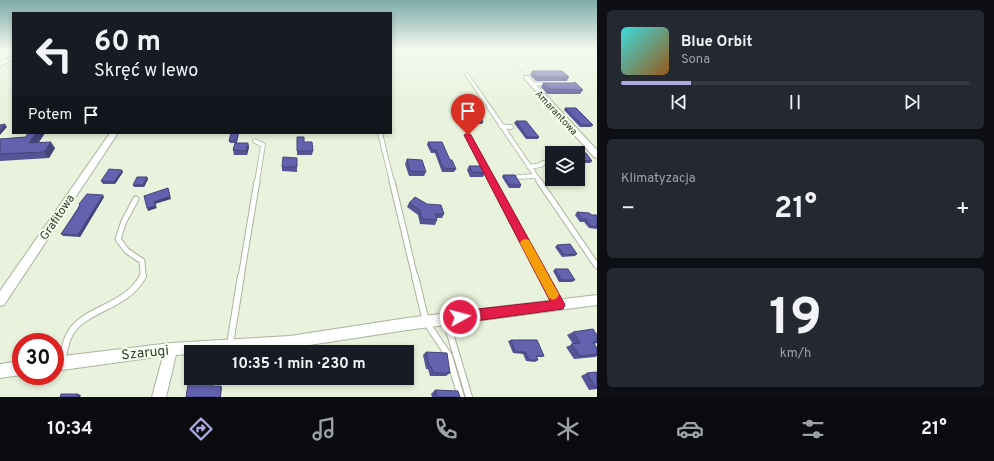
<!DOCTYPE html>
<html lang="pl">
<meta charset="utf-8">
<style>
:root{--surface:#171b24;--page:#242831;--text:#f1f3f6;--muted:#9ea1a6;--line:#363941;--accent:#aea9e1}
body{margin:0;font-family:Overpass,sans-serif;background:var(--page);color:var(--text);height:100vh;display:flex;flex-direction:column;font-size:15px;white-space:nowrap}
*{box-sizing:border-box;margin:0}
p{font-size:13px;color:var(--muted)}
.icon{flex:none;width:22px;height:22px;fill:none;stroke:currentColor;stroke-width:2;stroke-linecap:round;stroke-linejoin:round}
.map{position:relative;flex:1;overflow:hidden}
.panel{display:flex;flex-direction:column;gap:10px;padding:10px;background:#0d0f14;width:397px}
.panel>*{flex:none}
.hud{position:absolute;left:12px;top:12px;width:380px;height:122px;border-radius:0px;box-shadow:0 2px 6px #0003;background:#171b24;color:var(--text);overflow:hidden}
.controls{position:absolute;left:545px;top:146px;display:grid;gap:8px}
.controls a{display:grid;place-items:center;width:40px;height:40px;border-radius:0px;background:var(--surface);box-shadow:0 2px 6px #0003;font-size:20px}
.speed{position:absolute;left:12px;top:333px;display:flex;gap:8px;font-size:20px;font-weight:700;text-align:center}
.speed>*{display:grid;place-content:center;width:52px;height:52px;border-radius:50%;background:var(--surface);box-shadow:0 2px 6px #0003;line-height:1}
.speed .limit{border:6px solid #d22;background:#fff;color:#111}
.pin{position:absolute;display:grid;place-items:center;width:34px;height:34px;color:#fff;margin:-41px -17px;border-radius:50% 50% 50% 0;rotate:-45deg;box-shadow:0 0 4px #0007}
.pin .icon{rotate:45deg}
.me{position:absolute;width:44px;margin:-22px;rotate:83deg;stroke-linejoin:round;filter:drop-shadow(0 0 3px #0008)}
.turn{display:flex;align-items:center;gap:14px;height:84px;padding:0 16px;font-size:18px}
.turn .icon{width:52px;height:52px;stroke-width:2.5}
.turn b{display:block;font-size:28px;line-height:34px}
.then{display:flex;align-items:center;height:38px;padding:0 16px;background:#0003;gap:8px;font-size:15px}
.big{font-size:30px;font-weight:700;line-height:1.1}
.panel .widget{flex:1;display:flex;flex-direction:column;justify-content:center;gap:6px;min-width:0;padding:0 14px;border-radius:6px;background:var(--page)}
.panel .dial{align-items:center;gap:0}
.dial b{font-size:52px;line-height:1}
.song{display:flex;align-items:center;gap:12px}
.cover{width:48px;height:48px;border-radius:6px;background:linear-gradient(135deg,hsl(180 70% 55%),hsl(30 70% 35%))}
.played{height:4px;border-radius:2px;background:linear-gradient(90deg,var(--accent) 20%,var(--line) 20%)}
.keys{display:flex;justify-content:space-around;direction:ltr}
.heat{display:flex;justify-content:space-between;align-items:center;font-size:22px;direction:ltr}
.trip{position:absolute;left:184px;top:345px;width:230px;height:40px;border-radius:0px;background:var(--surface);box-shadow:0 2px 6px #0003;font-weight:700;line-height:40px;text-align:center}
.tab-bar{display:flex;height:64px;justify-content:space-around;align-items:center;background:#090b0e;color:var(--muted)}
.tab-bar .icon{width:28px;height:28px}
.tab-bar .on{color:var(--accent)}
.tab-bar b{font-size:18px;color:var(--text)}
main{display:flex;flex:1;min-height:0}
.map>svg:first-child{display:block}
</style>
<main>
<div class="map">
<svg width="597" height="397" viewBox="0 0 597 397">
<rect width="100%" height="100%" fill="#e8f2dc"/>
<g fill="none" stroke-linecap="round" stroke-linejoin="round">
<defs>
<path id="service-far3" d="M 467,75 L 490,108
M 532,84 L 548,84"/>
<path id="service-far2" d="M 489,107 L 540,182
M 501,126 L 511,127
M 380,133 L 392,182
M 468,135 L 493,182
M 255,141 L 263,145 L 257,182
M 529,167 L 541,165 L 543,163
M 518,177 L 535,176"/>
<path id="service-far1" d="M 392,181 L 415,277
M 493,181 L 544,277
M 539,181 L 597,266
M 136,199 L 124,221 L 118,239 L 127,251 L 142,261 L 143,274 L 142,277
M 241,277 L 257,181"/>
<path id="service" d="M 415,276 L 426,322 L 449,356 L 461,397
M 543,276 L 559,305
M 446,320 L 469,397
M 230,344 L 241,276
M 62,362 C 64,352 65,341 71,332 C 86,308 127,307 143,276"/>
<path id="minor" d="M 13,55 L 13,59 L 0,66 L 0,62 Z
M 524,76 L 528,76 L 597,150 L 597,158 L 594,157 L 524,78 Z
M 110,133 L 118,133 L 4,305 L 0,306 L 0,291 Z
M 597,295 L 597,305 L 407,330 L 290,348 L 228,352 L 191,352 L 191,354 L 176,355 L 166,397 L 152,397 L 163,356 L 55,371 L 55,357 L 171,343 L 290,336 L 407,318 Z
M 21,361 L 21,375 L 0,378 L 0,364 Z"/>
</defs>
<!-- service-far3 casing -->
<use href="#service-far3" stroke="#a9b39e" stroke-width="4.5"/>
<!-- service-far2 casing -->
<use href="#service-far2" stroke="#a9b39e" stroke-width="5.5"/>
<!-- service-far1 casing -->
<use href="#service-far1" stroke="#a9b39e" stroke-width="7"/>
<!-- service casing -->
<use href="#service" stroke="#a9b39e" stroke-width="8"/>
<!-- minor casing -->
<use href="#minor" stroke="#a9b39e" stroke-width="2"/>
<!-- path -->
<path stroke="#a1a898" stroke-width="1" stroke-dasharray="2 2" stroke-linecap="butt" d="M 502,50 L 522,72"/>
<!-- service-far3 -->
<use href="#service-far3" stroke="#fff" stroke-width="3"/>
<!-- service-far2 -->
<use href="#service-far2" stroke="#fff" stroke-width="4"/>
<!-- service-far1 -->
<use href="#service-far1" stroke="#fff" stroke-width="5"/>
<!-- service -->
<use href="#service" stroke="#fff" stroke-width="6"/>
<!-- minor -->
<use href="#minor" fill="#fff" fill-rule="evenodd"/>
</g>
<!-- wall -->
<path fill="#555496" d="M 532,71 L 569,77 L 567,81 L 536,81 L 530,75 Z
M 543,83 L 583,90 L 580,94 L 547,94 L 541,87 Z
M 565,108 L 593,125 L 591,127 L 580,127 L 564,110 Z
M 468,110 L 483,122 L 482,124 L 473,124 L 467,112 Z
M 516,121 L 539,137 L 538,139 L 526,139 L 514,123 Z
M 28,133 L 45,133 L 38,143 L 55,148 L 49,158 L 0,161 L 0,139 L 26,137 Z
M 231,133 L 239,133 L 237,143 L 248,143 L 249,147 L 247,155 L 234,155 L 233,150 L 235,143 L 230,143 L 229,141 Z
M 297,137 L 304,142 L 313,151 L 312,155 L 297,155 Z
M 428,142 L 450,160 L 456,169 L 454,172 L 442,172 L 435,153 L 431,153 L 427,145 Z
M 578,153 L 592,161 L 590,163 L 578,163 Z
M 297,158 L 297,172 L 282,171 L 282,167 Z
M 407,159 L 426,172 L 424,176 L 409,176 L 405,164 Z
M 550,163 L 552,163 L 552,170 L 548,165 Z
M 469,166 L 485,173 L 483,177 L 470,177 L 467,170 Z
M 123,172 L 115,184 L 103,184 L 101,181 Z
M 503,175 L 521,185 L 520,188 L 509,188 L 502,177 Z
M 147,177 L 148,179 L 144,187 L 134,187 L 133,185 Z
M 104,197 L 80,237 L 63,236 L 61,234 L 79,206 L 79,204 Z
M 409,203 L 427,204 L 444,214 L 442,218 L 437,218 L 437,220 L 435,225 L 420,224 L 418,215 L 407,207 Z
M 577,212 L 597,216 L 597,229 L 589,228 L 584,222 L 580,222 L 575,215 Z
M 557,245 L 577,254 L 575,256 L 562,257 L 555,247 Z
M 555,269 L 575,280 L 572,282 L 559,282 L 553,271 Z
M 573,332 L 597,335 L 597,343 L 594,344 L 597,348 L 597,356 L 595,357 L 574,359 L 566,347 L 573,344 L 567,335 Z
M 511,340 L 544,356 L 542,357 L 537,357 L 538,360 L 535,362 L 526,361 L 523,354 L 513,353 L 508,341 Z
M 426,352 L 450,373 L 446,376 L 430,376 L 428,369 L 426,369 L 423,355 Z
M 597,372 L 597,389 L 589,390 L 581,376 L 587,373 Z
M 435,390 L 460,397 L 432,397 L 431,394 Z"/>
<!-- shaded-wall -->
<path fill="#45457a" d="M 5,124 L 7,127 L 0,135 L 0,131 Z
M 36,133 L 45,133 L 34,150 L 29,143 Z
M 51,142 L 55,148 L 49,158 L 44,152 Z
M 248,143 L 249,147 L 247,155 L 246,151 Z
M 122,170 L 123,172 L 115,184 L 114,182 Z
M 147,177 L 148,179 L 144,187 L 143,185 Z
M 168,188 L 171,199 L 155,204 L 157,208 L 148,211 L 147,208 Z
M 103,195 L 104,197 L 80,237 L 78,235 Z
M 221,386 L 222,387 L 221,397 L 220,397 Z
M 78,394 L 81,395 L 80,397 L 77,397 Z"/>
<!-- building -->
<path fill="#6362ae" stroke="#45457a" d="M 532,71 L 562,71 L 569,77 L 538,77 Z
M 575,82 L 583,90 L 549,89 L 543,83 L 573,83 Z
M 565,108 L 576,108 L 593,125 L 582,125 Z
M 468,110 L 476,110 L 483,122 L 474,122 Z
M 516,121 L 526,121 L 539,137 L 527,137 Z
M 5,124 L 0,131 L 0,125 Z
M 28,133 L 36,133 L 29,143 L 51,142 L 44,152 L 0,154 L 0,139 L 26,137 Z
M 231,133 L 238,133 L 237,140 L 229,141 Z
M 297,137 L 304,137 L 304,142 L 312,142 L 313,151 L 297,151 Z
M 428,142 L 442,142 L 450,160 L 452,160 L 456,169 L 443,168 L 436,150 L 432,150 Z
M 235,143 L 248,143 L 246,151 L 233,150 Z
M 578,153 L 586,153 L 592,161 L 578,160 Z
M 283,157 L 297,158 L 297,167 L 282,167 Z
M 407,159 L 422,160 L 426,172 L 410,171 Z
M 469,166 L 482,166 L 485,173 L 472,172 Z
M 109,169 L 122,170 L 114,182 L 101,181 Z
M 503,175 L 515,175 L 521,185 L 510,185 Z
M 137,177 L 147,177 L 143,185 L 133,185 Z
M 168,188 L 170,196 L 154,202 L 156,206 L 147,208 L 144,196 Z
M 87,194 L 103,195 L 78,235 L 61,234 L 78,209 L 80,205 L 79,204 Z
M 415,197 L 427,204 L 441,205 L 444,214 L 435,214 L 437,220 L 422,219 L 420,210 L 409,203 Z
M 577,212 L 589,213 L 592,215 L 597,215 L 597,227 L 591,226 L 586,219 L 582,219 Z
M 570,244 L 577,254 L 564,255 L 557,245 Z
M 555,269 L 568,269 L 575,280 L 561,280 Z
M 593,329 L 597,335 L 597,341 L 593,342 L 597,348 L 597,354 L 580,356 L 571,344 L 580,343 L 573,332 Z
M 511,340 L 537,340 L 544,356 L 536,356 L 538,360 L 529,360 L 525,352 L 515,352 Z
M 426,352 L 447,353 L 450,373 L 433,373 L 431,366 L 429,366 Z
M 597,372 L 597,387 L 595,387 L 587,373 Z
M 213,382 L 212,386 L 221,386 L 220,397 L 186,397 L 188,384 Z
M 435,390 L 458,391 L 460,397 L 437,397 Z
M 61,394 L 78,394 L 77,397 L 60,397 Z"/>
<!-- sky -->
<linearGradient id="sky" x2="0" y2="1"><stop stop-color="#7daba9"/><stop offset="0.47" stop-color="#f5f9ef"/><stop offset="1" stop-color="#f5f9ef" stop-opacity="0"/></linearGradient>
<rect width="597" height="106" fill="url(#sky)"/>
<!-- route -->
<path fill="#e11d48" stroke="#92132f" d="M 468,133 L 471,135 L 563,301 L 565,305 L 563,309 L 460,323 L 455,321 L 453,317 L 455,313 L 460,311 L 550,301 L 464,135 Z"/>
<!-- slow -->
<path fill="#f59e0b" d="M 525,239 L 529,240 L 557,291 L 559,294 L 557,298 L 553,300 L 549,298 L 520,243 L 522,240 Z"/>
<g text-anchor="middle" stroke-width="4" stroke-linejoin="round" paint-order="stroke">
<!-- far-street labels -->
<g font-size="10" fill="#383b33" stroke="#f7ffed">
<text transform="translate(557 112) rotate(47)" y="4">Amarantowa</text>
</g>
<!-- street labels -->
<g font-size="12" fill="#383b33" stroke="#f7ffed">
<text transform="translate(57 217) rotate(-56)" y="4">Grafitowa</text>
</g>
<!-- near-street labels -->
<g font-size="14" fill="#383b33" stroke="#f7ffed">
<text transform="translate(145 352) rotate(-6)" y="5">Szarugi</text>
</g>
</g>
</svg>
<div class="controls">
<a><svg class="icon" aria-label="layers" viewBox="0 0 24 24"><path d="M12 4l9 5-9 5-9-5zM3 14l9 5 9-5"/></svg></a>
</div>
<div class="speed"><div class="limit">30</div></div>
<div class="pin" style="left:468px;top:135px;background:#d93025"><svg class="icon" aria-label="arrive" viewBox="0 0 24 24"><path d="M6 21V4h12l-3 4 3 4H6"/></svg></div>
<svg class="me" style="left:460px;top:317px" viewBox="-20 -20 40 40"><circle r="17" fill="#e11d48" stroke="#fff" stroke-width="3"/><path d="M0-11L8 9 0 5-8 9z" fill="#fff"/></svg>
<div class="trip">10:35 · 1 min · 230 m</div>
<div class="hud">
<div class="turn"><svg class="icon" aria-label="left" viewBox="0 0 24 24"><path d="M17 20v-9H6M10 6l-5 5 5 5"/></svg><div><b>60 m</b>Skręć w lewo</div></div>
<div class="then">Potem<svg class="icon" aria-label="arrive" viewBox="0 0 24 24"><path d="M6 21V4h12l-3 4 3 4H6"/></svg></div>
</div>
</div>
<section class="panel">
<div class="widget">
<div class="song"><i class="cover"></i><div><b>Blue Orbit</b><p>Sona</p></div></div>
<div class="played"></div>
<div class="keys"><svg class="icon" aria-label="previous" viewBox="0 0 24 24"><path d="M18 5L8 12l10 7zM5 5v14"/></svg><svg class="icon" aria-label="pause" viewBox="0 0 24 24"><path d="M8 5v14M16 5v14"/></svg><svg class="icon" aria-label="next" viewBox="0 0 24 24"><path d="M6 5l10 7-10 7zM19 5v14"/></svg></div>
</div>
<div class="widget"><p>Klimatyzacja</p>
<div class="heat"><a>−</a><b class="big">21°</b><a>+</a></div>
</div>
<div class="widget dial"><b>19</b><p>km/h</p></div>
</section>
</main>
<nav class="tab-bar">
<b>10:34</b>
<svg class="icon on" aria-label="directions" viewBox="0 0 24 24"><path d="M12 3l9 9-9 9-9-9zM9 14v-3h6M13 9l2 2-2 2"/></svg>
<svg class="icon" aria-label="music" viewBox="0 0 24 24"><path d="M9 18V5l10-2v13"/><circle cx="6" cy="18" r="3"/><circle cx="16" cy="16" r="3"/></svg>
<svg class="icon" aria-label="phone" viewBox="0 0 24 24"><path d="M5 4h4l2 5-3 2q2 4 5 5l2-3 5 2v4C11 20 4 13 5 4z"/></svg>
<svg class="icon" aria-label="climate" viewBox="0 0 24 24"><path d="M12 3v18M4 7l16 10M4 17L20 7"/></svg>
<svg class="icon" aria-label="car" viewBox="0 0 24 24"><path d="M5 17H2v-5l4-1 3-4h7l3 4 3 1v5h-3M9 17h6M6 11h13"/><circle cx="7" cy="17" r="2"/><circle cx="17" cy="17" r="2"/></svg>
<svg class="icon" aria-label="filters" viewBox="0 0 24 24"><path d="M4 7h16M4 17h16"/><circle cx="9" cy="7" r="2"/><circle cx="15" cy="17" r="2"/></svg>
<b>21°</b>
</nav>
